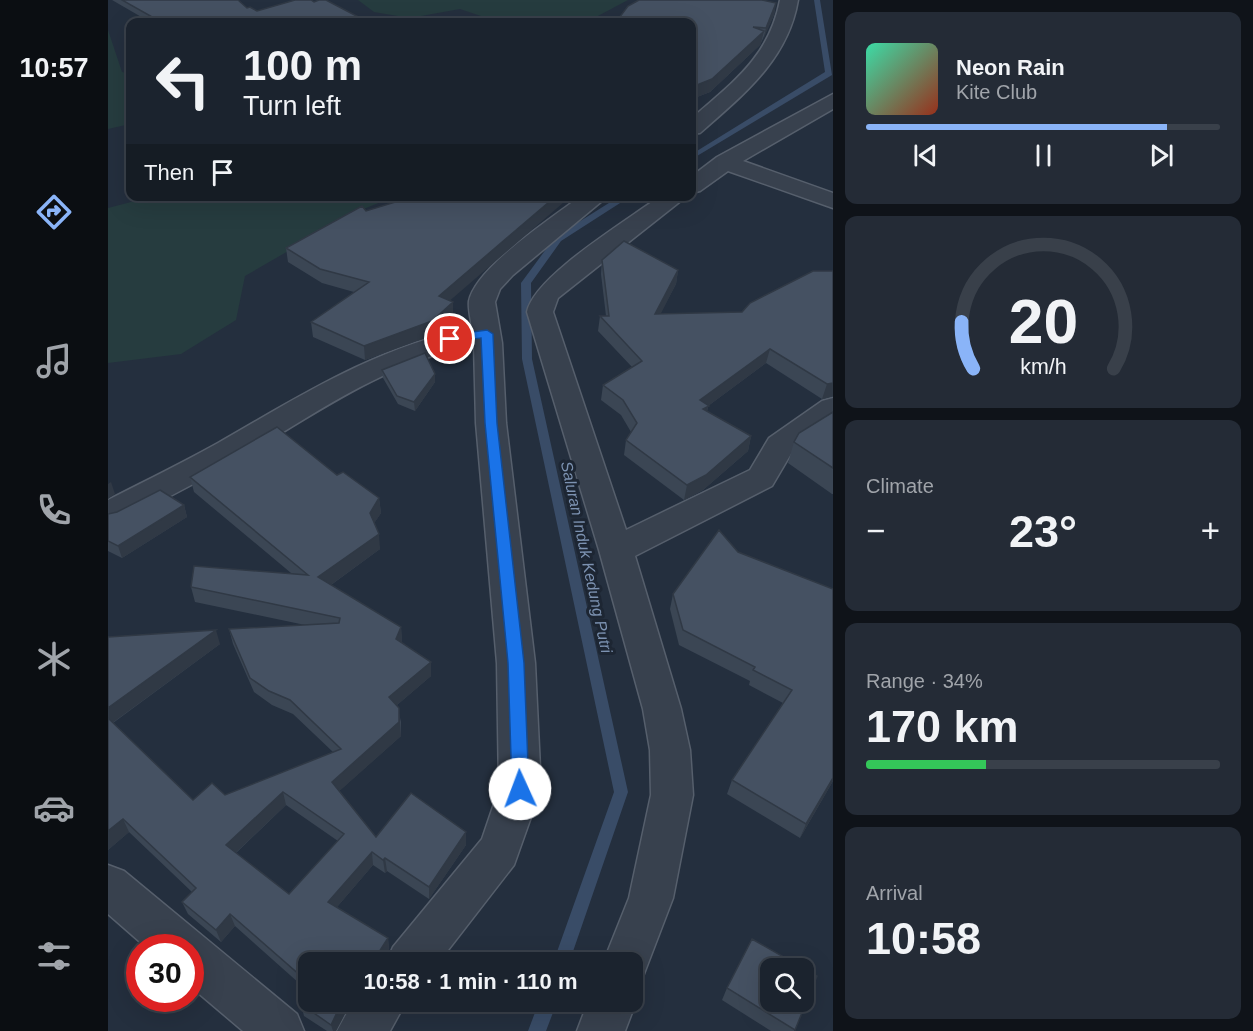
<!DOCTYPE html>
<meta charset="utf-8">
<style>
:root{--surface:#1b232e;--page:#242b36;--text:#f1f3f6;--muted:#a0a4aa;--line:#39404a;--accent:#8ab4f8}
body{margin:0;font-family:Arial,sans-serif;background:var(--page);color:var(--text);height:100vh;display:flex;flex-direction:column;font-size:22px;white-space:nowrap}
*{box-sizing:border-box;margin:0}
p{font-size:20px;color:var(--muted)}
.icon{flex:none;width:33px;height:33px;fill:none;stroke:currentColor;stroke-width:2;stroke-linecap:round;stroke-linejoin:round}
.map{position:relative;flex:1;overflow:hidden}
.drawer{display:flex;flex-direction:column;gap:12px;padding:12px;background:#0f1319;width:420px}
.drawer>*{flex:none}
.top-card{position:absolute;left:18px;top:18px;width:570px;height:183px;border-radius:12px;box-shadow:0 6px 24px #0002,0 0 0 2px var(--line);background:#1b232e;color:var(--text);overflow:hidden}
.tools{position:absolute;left:652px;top:958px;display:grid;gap:12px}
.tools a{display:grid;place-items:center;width:54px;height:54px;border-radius:12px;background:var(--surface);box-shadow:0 6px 24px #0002,0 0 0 2px var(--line);font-size:30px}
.speed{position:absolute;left:18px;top:934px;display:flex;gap:12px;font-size:30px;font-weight:700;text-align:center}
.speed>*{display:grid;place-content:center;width:78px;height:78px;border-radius:50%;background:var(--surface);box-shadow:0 6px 24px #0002,0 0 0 2px var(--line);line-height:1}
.speed .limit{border:9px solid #d22;background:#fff;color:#111}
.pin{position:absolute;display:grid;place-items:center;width:51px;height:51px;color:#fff;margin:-26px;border:3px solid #fff;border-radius:50%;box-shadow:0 2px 6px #0007}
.me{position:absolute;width:66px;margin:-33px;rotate:358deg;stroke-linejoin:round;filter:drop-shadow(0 0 4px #0008)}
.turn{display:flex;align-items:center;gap:21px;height:126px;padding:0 18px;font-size:27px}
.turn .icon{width:78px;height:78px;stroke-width:2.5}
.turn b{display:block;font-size:42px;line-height:51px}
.then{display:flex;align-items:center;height:57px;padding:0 18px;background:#0003;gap:12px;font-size:22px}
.big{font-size:45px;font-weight:600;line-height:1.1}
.drawer .tile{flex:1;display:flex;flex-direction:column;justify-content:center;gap:9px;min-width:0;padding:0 21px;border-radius:12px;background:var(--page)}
.drawer .dial{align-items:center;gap:0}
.dial svg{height:156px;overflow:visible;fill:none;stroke:var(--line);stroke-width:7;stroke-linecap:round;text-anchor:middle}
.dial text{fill:var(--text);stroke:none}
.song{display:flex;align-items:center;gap:18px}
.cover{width:72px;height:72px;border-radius:9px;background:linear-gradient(135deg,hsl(160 70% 55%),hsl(10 70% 35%))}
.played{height:6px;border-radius:3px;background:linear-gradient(90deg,var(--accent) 85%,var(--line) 85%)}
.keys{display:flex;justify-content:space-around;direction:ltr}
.heat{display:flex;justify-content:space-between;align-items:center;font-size:33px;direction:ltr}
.charge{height:9px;border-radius:4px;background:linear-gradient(90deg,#34c759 34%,var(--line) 0)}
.trip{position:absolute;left:190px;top:952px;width:345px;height:60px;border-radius:12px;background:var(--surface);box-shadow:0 6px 24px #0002,0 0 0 2px var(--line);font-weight:600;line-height:60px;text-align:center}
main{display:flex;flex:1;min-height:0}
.tabs{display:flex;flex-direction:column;width:108px;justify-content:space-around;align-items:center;background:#0b0e12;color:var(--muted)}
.tabs .icon{width:42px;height:42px}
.tabs .active{color:var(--accent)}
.tabs b{font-size:27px;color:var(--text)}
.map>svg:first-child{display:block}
</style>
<main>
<nav class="tabs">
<b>10:57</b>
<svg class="icon active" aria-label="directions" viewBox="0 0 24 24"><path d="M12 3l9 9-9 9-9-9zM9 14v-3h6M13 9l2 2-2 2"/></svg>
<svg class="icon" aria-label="music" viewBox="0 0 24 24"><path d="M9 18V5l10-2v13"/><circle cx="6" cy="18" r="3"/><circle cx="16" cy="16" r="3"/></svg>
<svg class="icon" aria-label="phone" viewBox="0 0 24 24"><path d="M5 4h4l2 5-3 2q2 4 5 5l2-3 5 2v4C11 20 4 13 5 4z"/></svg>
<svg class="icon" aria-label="climate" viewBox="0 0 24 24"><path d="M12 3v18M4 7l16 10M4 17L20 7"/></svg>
<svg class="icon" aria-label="car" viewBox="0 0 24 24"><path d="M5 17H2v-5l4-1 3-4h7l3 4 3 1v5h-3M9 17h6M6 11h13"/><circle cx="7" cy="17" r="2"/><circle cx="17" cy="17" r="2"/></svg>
<svg class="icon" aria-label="filters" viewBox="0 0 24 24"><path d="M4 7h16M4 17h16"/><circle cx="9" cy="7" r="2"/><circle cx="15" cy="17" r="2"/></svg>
</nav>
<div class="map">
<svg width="725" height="1031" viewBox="0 0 725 1031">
<rect width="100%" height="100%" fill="#242f3e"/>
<!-- green -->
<path fill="#263c3f" d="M 250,0 L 520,0 L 488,17 L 486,22 L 391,22 L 352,9 L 302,18 L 266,12 Z
M 0,30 L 14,72 L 22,74 L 22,124 L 0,129 Z
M 46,196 L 285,197 L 246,213 L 137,276 L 128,320 L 73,354 L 0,363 L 0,208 Z"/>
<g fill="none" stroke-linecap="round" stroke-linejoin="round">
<!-- stream -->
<path fill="#394c67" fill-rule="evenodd" d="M 706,0 L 712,0 L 724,75 L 584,159 L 584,154 L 717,72 Z
M 512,196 L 523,196 L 453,241 L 423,283 L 424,359 L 520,792 L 461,963 L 445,963 L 506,792 L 414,359 L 413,283 L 447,237 Z
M 431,1002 L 449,1002 L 438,1031 L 420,1031 Z"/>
<defs>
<path id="minor" d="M 672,0 L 690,0 C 680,60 635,95 592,133 L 584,134 L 584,118 C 625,82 661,57 672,0 Z
M 725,94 L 725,109 L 635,161 L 725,193 L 725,208 L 620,171 L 592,191 L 584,193 L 584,176 L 609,157 Z
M 473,196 L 500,196 L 405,275 L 392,289 L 387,302 L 394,343 L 398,423 L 427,663 L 433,789 L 406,865 L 330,963 L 278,963 L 285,947 L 374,839 L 391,789 L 389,663 L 368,423 L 366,345 C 278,362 205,415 129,460 C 90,482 51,502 12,522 L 0,526 L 0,500 C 37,481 74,463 110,443 C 192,396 270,346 364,328 C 363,320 360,309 361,301 C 368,267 445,217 473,196 Z
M 552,196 L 579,196 L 450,298 L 445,312 L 518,530 L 642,470 L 661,438 L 714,401 L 725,398 L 725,422 L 684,452 L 664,486 L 527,556 L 573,709 L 582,750 L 585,795 L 565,898 L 534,979 L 525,983 L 525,963 L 495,963 L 521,898 L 543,795 L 542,750 L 535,709 L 491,550 L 419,312 C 426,276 520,220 552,196 Z
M 0,865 L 16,871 L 189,1014 L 196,1031 L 135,1031 L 82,986 L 82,948 L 39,948 L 0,914 Z
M 525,995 L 528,1002 L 517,1031 L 469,1031 L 480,1002 L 525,1002 Z
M 245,1002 L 298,1002 L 282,1031 L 229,1031 Z"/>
</defs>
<!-- minor casing -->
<use href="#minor" stroke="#565f6c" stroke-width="3"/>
<!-- minor -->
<use href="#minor" fill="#38414e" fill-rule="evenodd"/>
</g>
<!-- wall -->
<path fill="#3b4654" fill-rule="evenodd" d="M 4,0 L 130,0 L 139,8 L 149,11 L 260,22 L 42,22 Z
M 668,3 L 666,15 L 652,45 L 602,92 L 584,99 L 584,22 Z
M 258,211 L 342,301 L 345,317 L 325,335 L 257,360 L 205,337 L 203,322 L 246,292 L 214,283 L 180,262 L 178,248 Z
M 494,260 L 570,270 L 568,284 L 552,314 L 634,312 L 725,271 L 725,396 L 714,399 L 658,363 L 600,406 L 599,412 L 643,436 L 640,451 L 595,490 L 576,500 L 516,455 L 518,440 L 523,432 L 513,415 L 493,400 L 495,385 L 524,367 L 490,331 L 492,316 L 498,316 L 493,274 Z
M 274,370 L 327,382 L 307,411 L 290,404 L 275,378 Z
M 725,412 L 725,494 L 724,494 L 680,463 L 686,442 Z
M 229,475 L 271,498 L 273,513 L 266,523 L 272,549 L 223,585 L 293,627 L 294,643 L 323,676 L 289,705 L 293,722 L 293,736 L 231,791 L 268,837 L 358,845 L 321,899 L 279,871 L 277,873 L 265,865 L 229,907 L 280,938 L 281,950 L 273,963 L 201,963 L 201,992 L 127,926 L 113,942 L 80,914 L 74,902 L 84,892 L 21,832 L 0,850 L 0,637 L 112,644 L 5,723 L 85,800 L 117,795 L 225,752 L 185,714 L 164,705 L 146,692 L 125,644 L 121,629 L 197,625 L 87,602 L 83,587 L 183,573 L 86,492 L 82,477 ZM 178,805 L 230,841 L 181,894 L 128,853 Z
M 76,505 L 79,517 L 14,558 L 0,551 L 0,514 Z
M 611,530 L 725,781 L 692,838 L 619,794 L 624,780 L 675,703 L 641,685 L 642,681 L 571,645 L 562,609 L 565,594 Z
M 709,976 L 686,1031 L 663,1031 L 614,1000 L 619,988 Z
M 201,1002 L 243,1002 L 228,1031 L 219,1031 L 196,1016 L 193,1004 Z"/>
<!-- shaded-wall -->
<path fill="#303945" d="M 668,3 L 666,15 L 655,40 L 658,28 Z
M 656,31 L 653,43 L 652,45 L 602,92 L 584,99 L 584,87 Z
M 448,196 L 463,196 L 331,310 L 331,296 Z
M 570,270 L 568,284 L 545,329 L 547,314 Z
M 345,302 L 345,317 L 325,335 L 257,360 L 256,346 Z
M 662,349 L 658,363 L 600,406 L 597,420 L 592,400 Z
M 327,374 L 327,382 L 307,411 L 306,402 Z
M 725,383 L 725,396 L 714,399 L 719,384 Z
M 643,436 L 640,451 L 595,490 L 576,500 L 579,485 Z
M 3,482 L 7,494 L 0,499 L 0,484 Z
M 271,498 L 273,513 L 263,528 L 262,513 Z
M 76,505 L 79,517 L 14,558 L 10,546 Z
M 271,534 L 272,549 L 213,592 L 210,577 Z
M 293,627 L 294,642 L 289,654 L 288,639 Z
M 108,630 L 112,644 L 0,726 L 0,708 Z
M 323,662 L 323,676 L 282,711 L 281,697 Z
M 291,708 L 293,736 L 226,796 L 224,782 Z
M 725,778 L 725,781 L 692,838 L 698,824 Z
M 175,792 L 178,805 L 122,858 L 118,845 Z
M 15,819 L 21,832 L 0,850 L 0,831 Z
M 358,832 L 358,845 L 321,899 L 321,887 Z
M 264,852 L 265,865 L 223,914 L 220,902 Z
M 277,858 L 279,871 L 277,873 L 275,860 Z
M 122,914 L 127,926 L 113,942 L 108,930 Z
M 280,938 L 281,950 L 273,963 L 264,963 Z
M 234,1002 L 243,1002 L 228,1031 L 225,1031 L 223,1025 Z"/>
<!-- building -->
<path fill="#455162" stroke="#303945" stroke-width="1.5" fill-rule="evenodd" d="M 14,0 L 130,0 L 139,8 L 142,7 L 149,11 L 187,0 L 203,0 L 206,2 L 211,0 L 218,0 L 260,22 L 53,22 Z
M 531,0 L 654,0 L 668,3 L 658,28 L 645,27 L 656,31 L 654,33 L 604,79 L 584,87 L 584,22 L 508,22 L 520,6 Z
M 352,18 L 362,22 L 340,22 Z
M 307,196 L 376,196 L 381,199 L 385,196 L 448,196 L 331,296 L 345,302 L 324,321 L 256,346 L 203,322 L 261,282 L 212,269 L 178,248 L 254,206 L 258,211 Z
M 516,241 L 570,270 L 547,314 L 634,312 L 642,303 L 705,271 L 725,271 L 725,383 L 719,384 L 662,349 L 592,400 L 601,406 L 595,409 L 643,436 L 598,475 L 579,485 L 518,440 L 529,423 L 515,400 L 495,385 L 534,361 L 492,316 L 501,316 L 494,260 Z
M 317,353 L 327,374 L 306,402 L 289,396 L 274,370 Z
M 725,412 L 725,468 L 686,442 L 691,433 Z
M 169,427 L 229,475 L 235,472 L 271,498 L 262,513 L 271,534 L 210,577 L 293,627 L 288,639 L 323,662 L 281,697 L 291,708 L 291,722 L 224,782 L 268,837 L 303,793 L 358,832 L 321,887 L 277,858 L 275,860 L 264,852 L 220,902 L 280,938 L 264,963 L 201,963 L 201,983 L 122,914 L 108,930 L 74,902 L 88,888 L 15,819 L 0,831 L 0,718 L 85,800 L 104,783 L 117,795 L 233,749 L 182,700 L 161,691 L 142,678 L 121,629 L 231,623 L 232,618 L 83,587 L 86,566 L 200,575 L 82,477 ZM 175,792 L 236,834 L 181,894 L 118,845 Z
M 52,490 L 76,505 L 10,546 L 0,541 L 0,514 L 9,512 Z
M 611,530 L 630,552 L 725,589 L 725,778 L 698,824 L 624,780 L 684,690 L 645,670 L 647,667 L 575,630 L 565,594 Z
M 108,630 L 0,708 L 0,637 Z
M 644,939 L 709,976 L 687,1030 L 619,988 ZM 663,969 L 696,969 L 696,1002 L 663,1002 Z
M 201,992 L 201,1002 L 234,1002 L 223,1025 L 193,1004 Z"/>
<!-- route -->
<path fill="#1a73e8" stroke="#114b97" stroke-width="1.5" d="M 379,330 L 385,334 L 389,423 L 416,663 L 421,789 L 418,795 L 412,797 L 406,795 L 404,789 L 400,663 L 377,423 L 373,338 L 342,342 L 337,339 L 342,335 Z"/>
<g text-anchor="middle" stroke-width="6" stroke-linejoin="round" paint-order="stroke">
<!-- water labels -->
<g font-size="16" font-style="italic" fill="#7c92b1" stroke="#1d2633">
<text transform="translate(479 557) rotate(78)" y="6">Saluran Induk Kedung Putri</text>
</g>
</g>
</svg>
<div class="tools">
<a><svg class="icon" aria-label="search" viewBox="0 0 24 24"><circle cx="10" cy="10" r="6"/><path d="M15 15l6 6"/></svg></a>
</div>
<div class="speed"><div class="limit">30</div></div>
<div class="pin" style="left:342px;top:339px;background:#d93025"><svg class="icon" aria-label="arrive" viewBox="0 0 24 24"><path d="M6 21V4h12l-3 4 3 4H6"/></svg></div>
<svg class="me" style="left:412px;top:789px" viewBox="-20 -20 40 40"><circle r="19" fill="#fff"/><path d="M0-13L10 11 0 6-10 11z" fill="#1a73e8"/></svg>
<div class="trip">10:58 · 1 min · 110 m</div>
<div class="top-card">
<div class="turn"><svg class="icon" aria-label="left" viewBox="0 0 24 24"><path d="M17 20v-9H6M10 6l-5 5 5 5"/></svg><div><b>100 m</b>Turn left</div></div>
<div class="then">Then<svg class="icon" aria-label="arrive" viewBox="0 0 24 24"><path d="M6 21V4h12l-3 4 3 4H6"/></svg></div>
</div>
</div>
<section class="drawer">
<div class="tile">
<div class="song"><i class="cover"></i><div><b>Neon Rain</b><p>Kite Club</p></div></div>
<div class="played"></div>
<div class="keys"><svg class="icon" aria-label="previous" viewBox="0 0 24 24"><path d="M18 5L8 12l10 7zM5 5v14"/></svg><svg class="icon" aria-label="pause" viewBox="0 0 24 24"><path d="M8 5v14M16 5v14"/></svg><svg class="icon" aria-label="next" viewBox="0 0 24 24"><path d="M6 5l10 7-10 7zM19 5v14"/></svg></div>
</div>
<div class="tile dial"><svg viewBox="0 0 100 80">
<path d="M14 69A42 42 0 1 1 86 69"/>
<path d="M14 69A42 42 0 0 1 8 45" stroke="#8ab4f8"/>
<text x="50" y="56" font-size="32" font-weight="700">20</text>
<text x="50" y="72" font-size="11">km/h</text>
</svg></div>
<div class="tile"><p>Climate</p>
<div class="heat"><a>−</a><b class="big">23°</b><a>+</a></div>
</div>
<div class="tile"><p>Range · 34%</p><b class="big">170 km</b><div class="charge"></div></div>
<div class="tile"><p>Arrival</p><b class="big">10:58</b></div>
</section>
</main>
